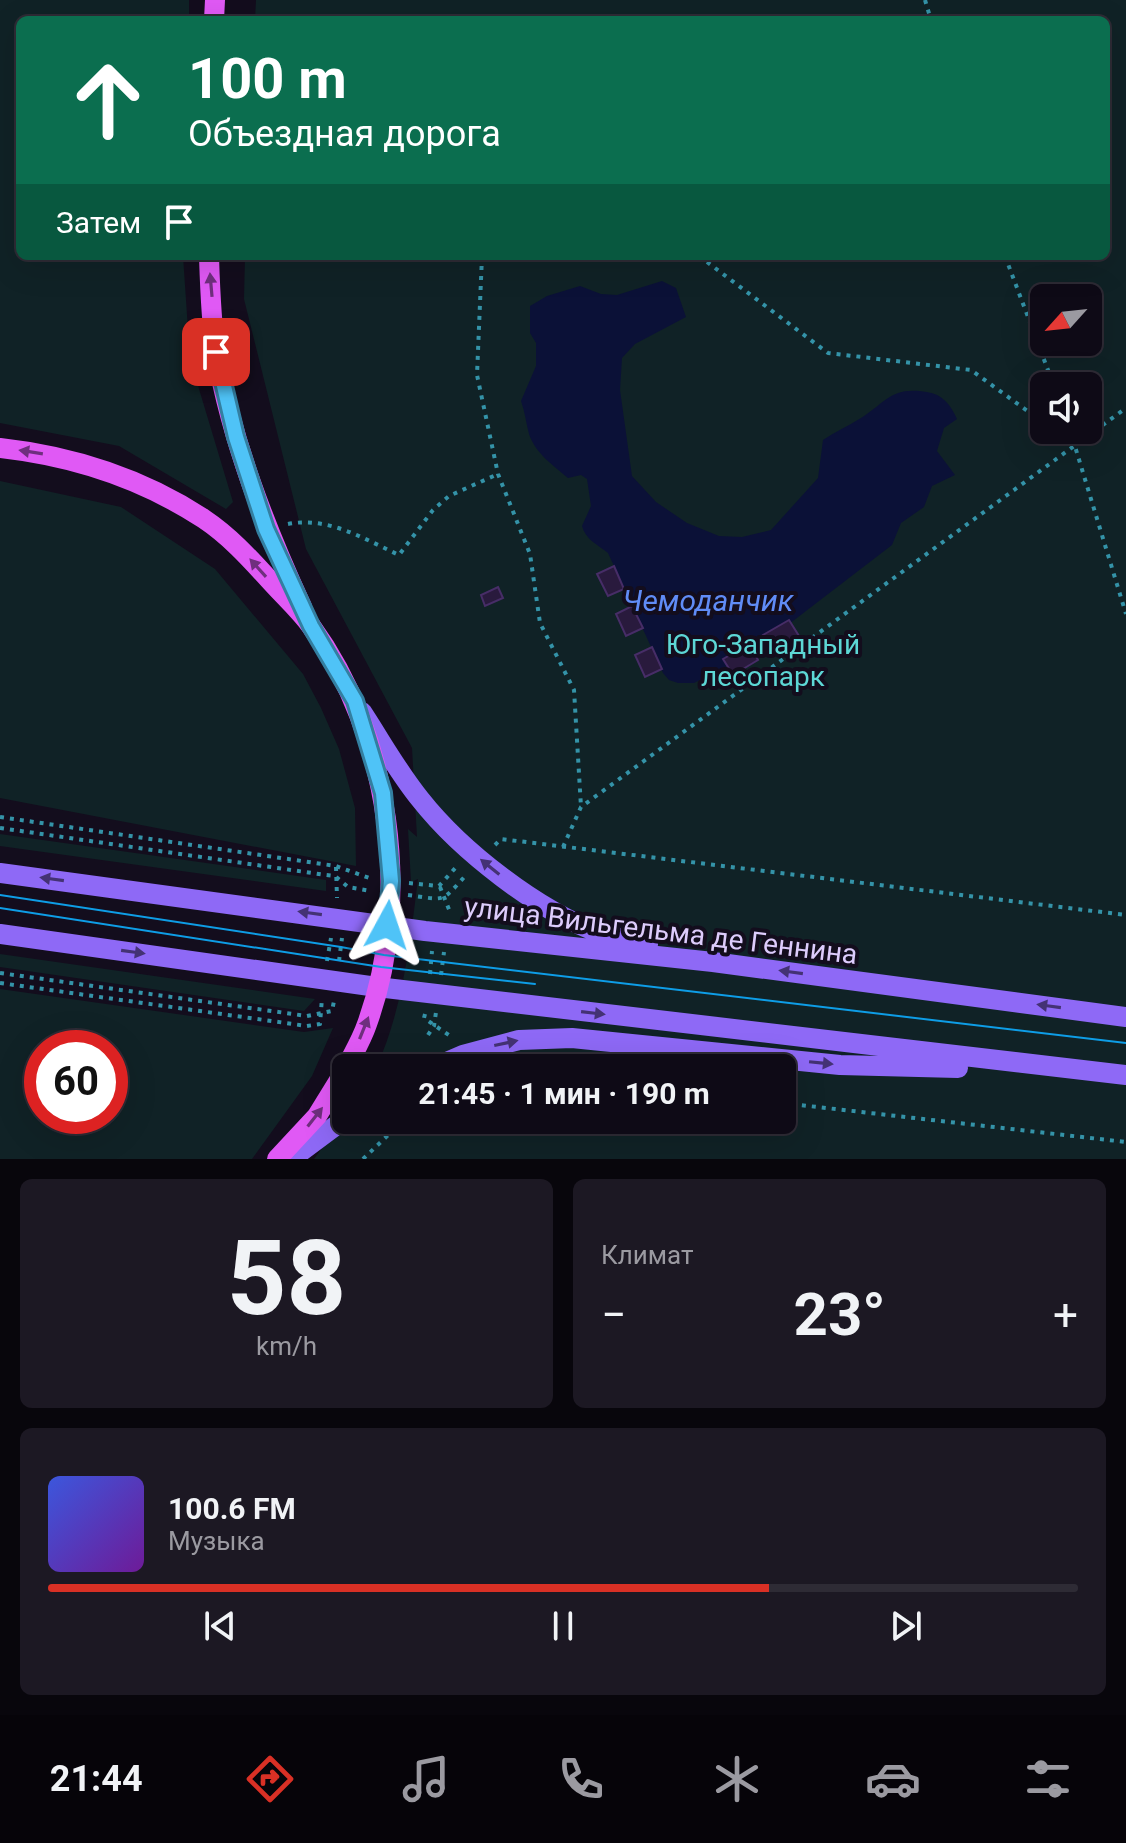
<!DOCTYPE html>
<html lang="ru">
<meta charset="utf-8">
<style>
:root{--surface:#0e0a16;--page:#1c1823;--text:#f1f3f6;--muted:#9b9aa1;--line:#2e2b35;--accent:#d93025}
body{margin:0;font-family:Roboto,sans-serif;background:var(--page);color:var(--text);height:100vh;display:flex;flex-direction:column;font-size:30px;white-space:nowrap}
*{box-sizing:border-box;margin:0}
p{font-size:26px;color:var(--muted)}
.icon{flex:none;width:44px;height:44px;fill:none;stroke:currentColor;stroke-width:2;stroke-linecap:round;stroke-linejoin:round}
.map{position:relative;height:1159px;overflow:hidden}
.details{display:flex;flex-direction:column;gap:20px;padding:20px;background:#08060c;flex:1}
.details>*{flex:none}
.banner{position:absolute;left:16px;top:16px;width:1094px;height:244px;border-radius:12px;box-shadow:0 8px 32px #0002,0 0 0 2px var(--line);background:#0b6e4f;color:#fff;overflow:hidden}
.needle{width:52px;rotate:243deg}
.buttons{position:absolute;left:1030px;top:284px;display:grid;gap:16px}
.buttons a{display:grid;place-items:center;width:72px;height:72px;border-radius:12px;background:var(--surface);box-shadow:0 8px 32px #0002,0 0 0 2px var(--line);font-size:40px}
.speed{position:absolute;left:24px;top:1030px;display:flex;gap:16px;font-size:40px;font-weight:700;text-align:center}
.speed>*{display:grid;place-content:center;width:104px;height:104px;border-radius:50%;background:var(--surface);box-shadow:0 8px 32px #0002,0 0 0 2px var(--line);line-height:1}
.speed .limit{border:12px solid #d22;background:#fff;color:#111}
.pin{position:absolute;display:grid;place-items:center;width:68px;height:68px;color:#fff;margin:-34px;border-radius:16px;box-shadow:0 4px 12px #0006}
.me{position:absolute;width:88px;margin:-44px;rotate:5deg;stroke-linejoin:round;filter:drop-shadow(0 0 6px #0008)}
.turn{display:flex;align-items:center;gap:28px;height:168px;padding:0 40px;font-size:36px}
.turn .icon{width:104px;height:104px;stroke-width:2.5}
.turn b{display:block;font-size:56px;line-height:68px}
.then{display:flex;align-items:center;height:76px;padding:0 40px;background:#0003;gap:16px;font-size:30px}
.big{font-size:60px;font-weight:700;line-height:1.1}
.details .tile{flex:1;display:flex;flex-direction:column;justify-content:center;gap:12px;min-width:0;padding:0 28px;border-radius:12px;background:var(--page)}
.details .dial{align-items:center;gap:0}
.dial b{font-size:104px;line-height:1}
.song{display:flex;align-items:center;gap:24px}
.cover{width:96px;height:96px;border-radius:12px;background:linear-gradient(135deg,hsl(230 70% 55%),hsl(280 70% 35%))}
.played{height:8px;border-radius:4px;background:linear-gradient(90deg,var(--accent) 70%,var(--line) 70%)}
.keys{display:flex;justify-content:space-around;direction:ltr}
.heat{display:flex;justify-content:space-between;align-items:center;font-size:44px;direction:ltr}
.details .tiles{flex:1;display:grid;gap:20px;grid-template-columns:1fr 1fr}
.tile:last-child{grid-column:span 2}
.trip{position:absolute;left:332px;top:1054px;width:464px;height:80px;border-radius:12px;background:var(--surface);box-shadow:0 8px 32px #0002,0 0 0 2px var(--line);font-weight:700;line-height:80px;text-align:center}
.menu{display:flex;height:128px;justify-content:space-around;align-items:center;background:#060409;color:var(--muted)}
.menu .icon{width:56px;height:56px}
.menu .on{color:var(--accent)}
.menu b{font-size:36px;color:var(--text)}
.map>svg:first-child{display:block}
</style>
<div class="map">
<svg width="1126" height="1159" viewBox="0 0 1126 1159">
<rect width="100%" height="100%" fill="#130d1d"/>
<!-- green -->
<path fill="#102226" fill-rule="evenodd" d="M 0,0 L 189,0 L 189,20 L 20,20 L 20,256 L 183,256 L 190,359 L 233,502 L 226,509 L 119,446 L 0,423 Z
M 256,0 L 1126,0 L 1126,1159 L 314,1159 L 346,1116 L 346,1120 L 782,1120 L 782,1068 L 376,1068 C 403,1009 410,942 418,879 L 411,882 L 408,829 L 417,837 L 412,748 L 306,549 L 244,299 L 245,256 L 1106,256 L 1106,20 L 255,20 ZM 1044,298 L 1088,298 L 1088,342 L 1044,342 ZM 1044,386 L 1088,386 L 1088,430 L 1044,430 Z
M 0,481 L 121,507 L 215,569 L 303,674 L 321,708 L 339,749 L 355,808 L 356,866 L 0,798 Z
M 0,834 L 326,880 L 326,891 L 0,846 Z
M 0,954 L 315,999 L 304,1011 L 0,967 Z
M 0,989 L 304,1032 L 333,1028 L 312,1076 L 252,1159 L 0,1159 ZM 42,1048 L 110,1048 L 110,1116 L 42,1116 Z"/>
<!-- water -->
<path fill="#0b1137" d="M 662,281 L 676,288 L 686,317 L 635,344 L 622,358 L 620,390 L 632,476 L 656,502 L 687,523 L 719,536 L 742,537 L 771,530 L 818,478 L 823,440 C 835,432 848,426 861,418 C 887,401 892,386 927,392 C 942,394 951,405 957,419 L 944,428 L 937,451 L 955,475 L 932,486 L 924,507 L 901,523 L 892,545 L 746,657 L 694,683 L 678,683 L 669,680 L 663,673 L 608,553 C 598,545 585,539 582,526 L 591,506 L 587,479 L 581,475 L 568,478 C 554,466 535,453 529,434 C 526,423 525,412 521,401 L 536,366 L 536,343 L 530,333 L 530,306 L 547,296 L 580,286 L 601,294 L 617,295 Z"/>
<!-- building -->
<path fill="#291a3d" stroke="#472d67" stroke-width="2" d="M 614,566 L 624,589 L 608,596 L 597,574 Z
M 498,587 L 503,598 L 485,606 L 481,595 Z
M 632,606 L 643,628 L 626,636 L 616,614 Z
M 789,620 L 799,636 L 773,652 L 763,635 Z
M 749,644 L 758,660 L 733,675 L 723,659 Z
M 652,647 L 662,669 L 645,677 L 635,655 Z"/>
<g fill="none" stroke-linecap="round" stroke-linejoin="round">
<!-- path -->
<path stroke="#3493a8" stroke-width="4" stroke-dasharray="4 6" stroke-linecap="butt" d="M 925,0 L 931,20
M 482,256 L 477,375 L 498,474 L 530,554 L 540,623 L 574,690 L 581,807
M 699,256 L 828,353 L 971,370 L 1044,423
M 1005,256 L 1054,386
M 1053,430 L 1074,445
M 1070,430 L 1126,614
M 288,524 C 328,516 364,539 399,555 L 433,510 L 449,496 L 498,474
M 0,817 L 336,866 L 372,879
M 0,828 L 326,875 L 335,876 L 348,887 L 371,891
M 495,845 L 501,839 L 1126,915
M 563,847 L 581,807 L 1126,408
M 336,867 L 337,898
M 409,883 L 439,886 L 458,865
M 440,887 L 450,912
M 408,895 C 446,900 440,904 467,874
M 327,961 L 331,938
M 339,961 L 342,938
M 0,973 L 307,1016 L 332,1011 L 334,1001
M 430,974 L 432,951
M 441,975 L 444,952
M 0,983 L 307,1026 L 320,1024 L 322,998
M 425,1014 L 424,1018 L 453,1038
M 428,1035 L 434,1026 L 436,1012
M 782,1103 L 1126,1142
M 399,1125 L 465,1120
M 363,1159 L 404,1120"/>
<!-- secondary -->
<path stroke="#8e69f6" stroke-width="20" d="M 362,712 C 381,741 398,772 420,799 C 461,851 538,911 600,933 C 615,938 632,940 648,944
M 0,873 L 425,931 L 713,962 L 1126,1017
M 0,934 L 377,987 L 1126,1075
M 433,1068 L 463,1055 L 519,1040 L 572,1038 L 840,1065 L 958,1068
M 291,1159 L 346,1118"/>
<!-- primary -->
<path stroke="#e059f5" stroke-width="20" d="M 214,20 L 215,0
M 209,256 C 210,288 211,322 216,353 C 232,442 265,526 302,607
M 0,448 C 72,456 143,479 204,519 C 231,537 252,561 274,585 C 286,598 300,611 311,626 C 390,734 413,898 367,1024 C 362,1039 353,1054 346,1068
M 277,1159 L 317,1116 L 346,1069"/>
<!-- tram -->
<path stroke="#0e9de6" stroke-width="2" d="M 0,895 L 341,947 L 384,955 L 1126,1043
M 0,908 L 381,967 L 535,984"/>
</g>
<!-- one-way arrows -->
<defs><path id="oneway-solid" d="M-6-.8H1V-3.2L6.5 0L1 3.2V.8H-6Z" transform="scale(2)"/></defs>
<g fill="#6f2f7e">
<use href="#oneway-solid" transform="translate(211 285) rotate(-95)"/>
<use href="#oneway-solid" transform="translate(31 452) rotate(-171)"/>
<use href="#oneway-solid" transform="translate(258 568) rotate(-132)"/>
<use href="#oneway-solid" transform="translate(364 1028) rotate(-68)"/>
<use href="#oneway-solid" transform="translate(315 1117) rotate(-52)"/>
</g>
<g fill="#443274">
<use href="#oneway-solid" transform="translate(490 867) rotate(-141)"/>
<use href="#oneway-solid" transform="translate(52 879) rotate(-172)"/>
<use href="#oneway-solid" transform="translate(310 913) rotate(-172)"/>
<use href="#oneway-solid" transform="translate(133 952) rotate(8)"/>
<use href="#oneway-solid" transform="translate(791 972) rotate(-172)"/>
<use href="#oneway-solid" transform="translate(1049 1006) rotate(-172)"/>
<use href="#oneway-solid" transform="translate(593 1013) rotate(7)"/>
<use href="#oneway-solid" transform="translate(506 1043) rotate(-12)"/>
<use href="#oneway-solid" transform="translate(821 1063) rotate(6)"/>
</g>
<g fill="none" stroke-linecap="round" stroke-linejoin="round">
<defs>
<path id="route" d="M 216,352 L 236,437 L 266,529 L 311,626 L 355,701 L 383,793 L 391,881 L 387,925"/>
</defs>
<!-- route casing -->
<use href="#route" stroke="#337fa1" stroke-width="20"/>
<!-- route -->
<use href="#route" stroke="#4fc3f7" stroke-width="14"/>
</g>
<g text-anchor="middle" stroke-width="8" stroke-linejoin="round" paint-order="stroke">
<!-- park labels -->
<g font-size="28" fill="#5dd7d5" stroke="#130d1d">
<text x="763" y="654">Юго-Западный<tspan x="763" dy="32">лесопарк</tspan></text>
</g>
<!-- street labels -->
<g font-size="28" fill="#ddccfc" stroke="#130d1d">
<text transform="translate(661 930) rotate(7)" y="10">улица Вильгельма де Геннина</text>
</g>
<!-- water labels -->
<g font-size="30" font-style="italic" fill="#608cf6" stroke="#130d1d">
<text x="708" y="611">Чемоданчик</text>
</g>
</g>
</svg>
<div class="buttons">
<a><svg class="needle" viewBox="-14 -14 28 28"><path d="M0-13l5 13h-10z" fill="#e53935"/><path d="M0 13l5-13h-10z" fill="#9b9aa1"/></svg></a>
<a><svg class="icon" aria-label="sound" viewBox="0 0 24 24"><path d="M4 9h4l5-4v14l-5-4H4zM17 9q2 3 0 6"/></svg></a>
</div>
<div class="speed"><div class="limit">60</div></div>
<div class="pin" style="left:216px;top:352px;background:#d93025"><svg class="icon" aria-label="arrive" viewBox="0 0 24 24"><path d="M6 21V4h12l-3 4 3 4H6"/></svg></div>
<svg class="me" style="left:387px;top:925px" viewBox="-20 -20 40 40"><path d="M0-17L14 15 0 8-14 15z" fill="#4fc3f7" stroke="#fff" stroke-width="4"/></svg>
<div class="trip">21:45 · 1 мин · 190 m</div>
<div class="banner">
<div class="turn"><svg class="icon" aria-label="ahead" viewBox="0 0 24 24"><path d="M12 20V5M6 11l6-6 6 6"/></svg><div><b>100 m</b>Объездная дорога</div></div>
<div class="then">Затем<svg class="icon" aria-label="arrive" viewBox="0 0 24 24"><path d="M6 21V4h12l-3 4 3 4H6"/></svg></div>
</div>
</div>
<section class="details">
<div class="tiles">
<div class="tile dial"><b>58</b><p>km/h</p></div>
<div class="tile"><p>Климат</p>
<div class="heat"><a>−</a><b class="big">23°</b><a>+</a></div>
</div>
<div class="tile">
<div class="song"><i class="cover"></i><div><b>100.6 FM</b><p>Музыка</p></div></div>
<div class="played"></div>
<div class="keys"><svg class="icon" aria-label="previous" viewBox="0 0 24 24"><path d="M18 5L8 12l10 7zM5 5v14"/></svg><svg class="icon" aria-label="pause" viewBox="0 0 24 24"><path d="M8 5v14M16 5v14"/></svg><svg class="icon" aria-label="next" viewBox="0 0 24 24"><path d="M6 5l10 7-10 7zM19 5v14"/></svg></div>
</div>
</div>
</section>
<nav class="menu">
<b>21:44</b>
<svg class="icon on" aria-label="directions" viewBox="0 0 24 24"><path d="M12 3l9 9-9 9-9-9zM9 14v-3h6M13 9l2 2-2 2"/></svg>
<svg class="icon" aria-label="music" viewBox="0 0 24 24"><path d="M9 18V5l10-2v13"/><circle cx="6" cy="18" r="3"/><circle cx="16" cy="16" r="3"/></svg>
<svg class="icon" aria-label="phone" viewBox="0 0 24 24"><path d="M5 4h4l2 5-3 2q2 4 5 5l2-3 5 2v4C11 20 4 13 5 4z"/></svg>
<svg class="icon" aria-label="climate" viewBox="0 0 24 24"><path d="M12 3v18M4 7l16 10M4 17L20 7"/></svg>
<svg class="icon" aria-label="car" viewBox="0 0 24 24"><path d="M5 17H2v-5l4-1 3-4h7l3 4 3 1v5h-3M9 17h6M6 11h13"/><circle cx="7" cy="17" r="2"/><circle cx="17" cy="17" r="2"/></svg>
<svg class="icon" aria-label="filters" viewBox="0 0 24 24"><path d="M4 7h16M4 17h16"/><circle cx="9" cy="7" r="2"/><circle cx="15" cy="17" r="2"/></svg>
</nav>
